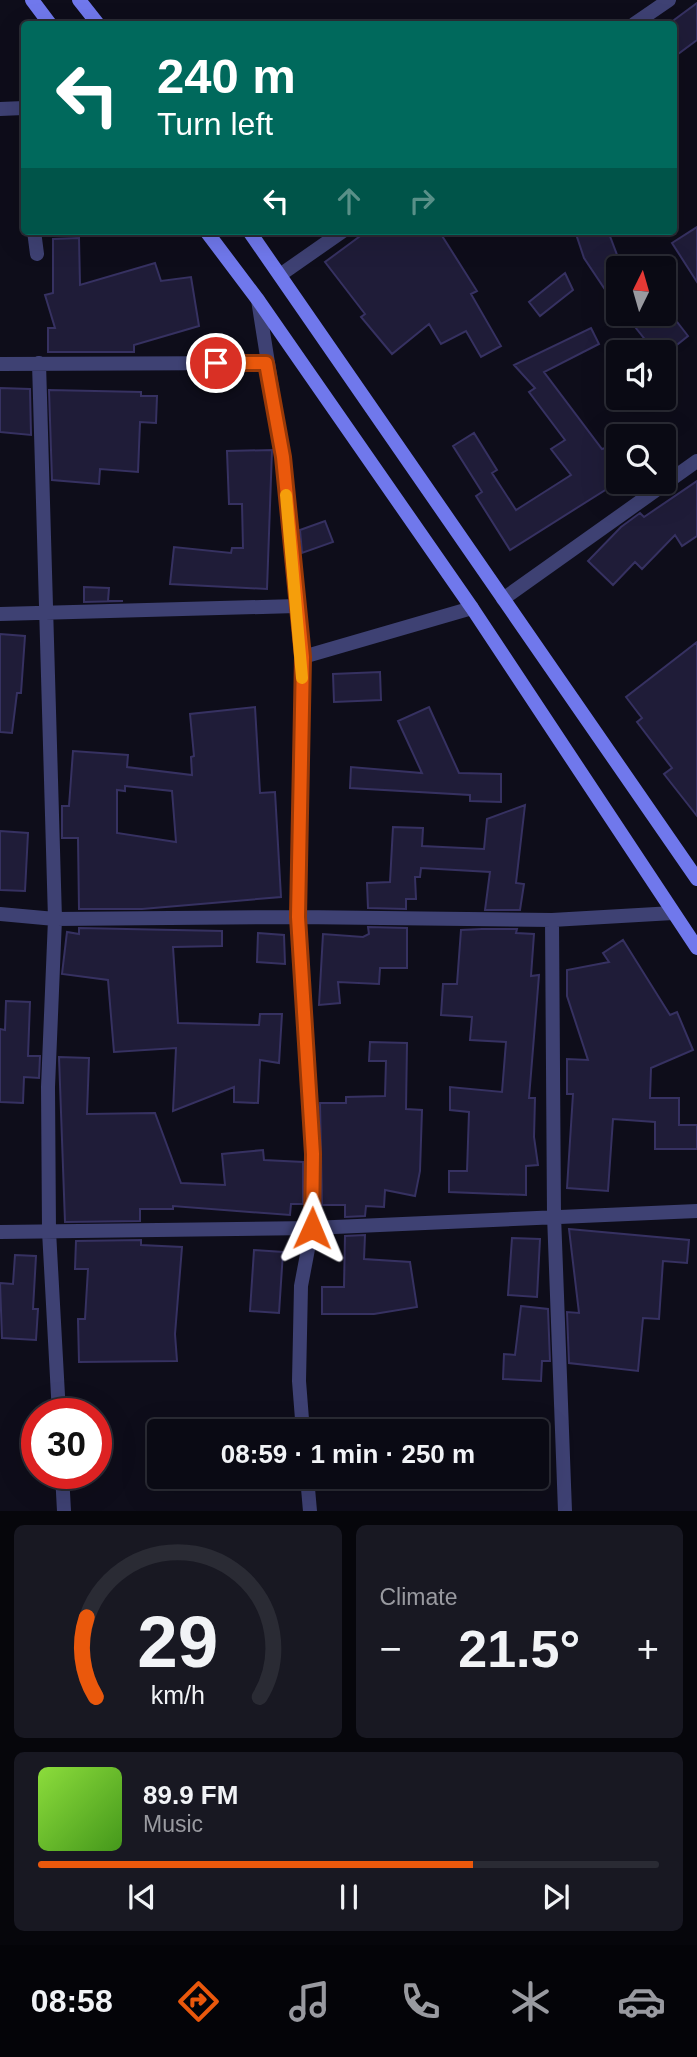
<!DOCTYPE html>
<meta charset="utf-8">
<style>
:root{--surface:#0a0a14;--page:#181822;--text:#f1f3f6;--muted:#999aa0;--line:#2a2b34;--accent:#ea580c}
body{margin:0;font-family:Arial,sans-serif;background:var(--page);color:var(--text);height:100vh;display:flex;flex-direction:column;font-size:26px;white-space:nowrap}
*{box-sizing:border-box;margin:0}
p{font-size:23px;color:var(--muted)}
.icon{flex:none;width:38px;height:38px;fill:none;stroke:currentColor;stroke-width:2;stroke-linecap:round;stroke-linejoin:round}
.map{position:relative;height:1511px;overflow:hidden}
.sheet{display:flex;flex-direction:column;gap:14px;padding:14px;background:#06060b;flex:1}
.sheet>*{flex:none}
.hud{position:absolute;left:21px;top:21px;width:656px;height:214px;border-radius:7px;box-shadow:0 7px 28px #0002,0 0 0 2px var(--line);background:#00695c;color:#fff;overflow:hidden}
.needle{width:46px;rotate:5deg}
.controls{position:absolute;left:606px;top:256px;display:grid;gap:14px}
.controls a{display:grid;place-items:center;width:70px;height:70px;border-radius:7px;background:var(--surface);box-shadow:0 7px 28px #0002,0 0 0 2px var(--line);font-size:35px}
.speed{position:absolute;left:21px;top:1398px;display:flex;gap:14px;font-size:35px;font-weight:700;text-align:center}
.speed>*{display:grid;place-content:center;width:91px;height:91px;border-radius:50%;background:var(--surface);box-shadow:0 7px 28px #0002,0 0 0 2px var(--line);line-height:1}
.speed .limit{border:10px solid #d22;background:#fff;color:#111}
.pin{position:absolute;display:grid;place-items:center;width:60px;height:60px;color:#fff;margin:-30px;border:4px solid #fff;border-radius:50%;box-shadow:0 2px 7px #0007}
.me{position:absolute;width:77px;margin:-38px;rotate:1deg;stroke-linejoin:round;filter:drop-shadow(0 0 5px #0008)}
.turn{display:flex;align-items:center;gap:24px;height:147px;padding:0 21px;font-size:32px}
.turn .icon{width:91px;height:91px;stroke-width:2.5}
.turn b{display:block;font-size:49px;line-height:60px}
.lanes{display:flex;align-items:center;height:66px;padding:0 21px;background:#0003;justify-content:center;gap:35px;direction:ltr}
.lanes .off{opacity:.35}
.big{font-size:52px;font-weight:700;line-height:1.1}
.sheet .tile{flex:1;display:flex;flex-direction:column;justify-content:center;gap:10px;min-width:0;padding:0 24px;border-radius:10px;background:var(--page)}
.sheet .dial{align-items:center;gap:0}
.dial svg{height:182px;overflow:visible;fill:none;stroke:var(--line);stroke-width:7;stroke-linecap:round;text-anchor:middle}
.dial text{fill:var(--text);stroke:none}
.song{display:flex;align-items:center;gap:21px}
.cover{width:84px;height:84px;border-radius:10px;background:linear-gradient(135deg,hsl(90 70% 55%),hsl(100 70% 35%))}
.played{height:7px;border-radius:4px;background:linear-gradient(90deg,var(--accent) 70%,var(--line) 70%)}
.keys{display:flex;justify-content:space-around;direction:ltr}
.heat{display:flex;justify-content:space-between;align-items:center;font-size:38px;direction:ltr}
.sheet .tiles{flex:1;display:grid;gap:14px;grid-template-columns:1fr 1fr}
.tile:last-child{grid-column:span 2}
.trip{position:absolute;left:147px;top:1419px;width:402px;height:70px;border-radius:7px;background:var(--surface);box-shadow:0 7px 28px #0002,0 0 0 2px var(--line);font-weight:700;line-height:70px;text-align:center}
.tabs{display:flex;height:112px;justify-content:space-around;align-items:center;background:#040408;color:var(--muted)}
.tabs .icon{width:49px;height:49px}
.tabs .on{color:var(--accent)}
.tabs b{font-size:32px;color:var(--text)}
.map>svg:first-child{display:block}
</style>
<div class="map">
<svg width="697" height="1511" viewBox="0 0 697 1511">
<rect width="100%" height="100%" fill="#0e0d1a"/>
<!-- building -->
<path fill="#1f1c38" stroke="#363161" stroke-width="2" fill-rule="evenodd" d="M 697,3 L 697,40 L 674,57 L 674,20 Z
M 697,227 L 697,282 L 672,243 Z
M 367,231 L 439,231 L 477,291 L 471,294 L 501,346 L 481,357 L 466,331 L 441,344 L 429,324 L 392,354 L 361,317 L 365,314 L 325,262 Z
M 575,231 L 608,231 L 622,268 L 618,268 L 618,309 L 584,258 Z
M 79,238 L 80,285 L 155,263 L 161,281 L 191,277 L 199,326 L 134,345 L 134,352 L 48,352 L 48,328 L 55,328 L 45,295 L 53,293 L 53,239 Z
M 565,273 L 573,290 L 540,316 L 529,302 Z
M 664,305 L 688,336 L 663,356 L 663,352 L 655,352 L 624,313 L 663,313 Z
M 591,328 L 599,344 L 544,372 L 602,449 L 618,444 L 618,482 L 510,550 L 476,496 L 482,492 L 453,446 L 474,433 L 497,470 L 492,473 L 516,510 L 571,475 L 551,449 L 565,440 L 529,392 L 535,388 L 514,365 Z
M 0,388 L 30,389 L 31,435 L 0,432 Z
M 49,390 L 141,392 L 141,396 L 157,396 L 156,423 L 140,422 L 138,472 L 100,469 L 99,484 L 52,480 Z
M 272,450 L 267,589 L 170,584 L 174,547 L 231,553 L 232,548 L 243,548 L 242,504 L 229,504 L 227,451 Z
M 697,481 L 697,536 L 682,546 L 675,535 L 642,569 L 635,562 L 613,585 L 588,561 L 621,527 L 640,513 L 644,517 Z
M 325,521 L 333,542 L 302,553 L 300,530 Z
M 84,587 L 109,588 L 108,601 L 123,601 L 84,602 Z
M 0,634 L 25,636 L 21,693 L 17,693 L 12,733 L 0,732 Z
M 697,642 L 697,816 L 664,774 L 672,768 L 637,722 L 642,718 L 626,697 Z
M 380,672 L 381,700 L 334,702 L 333,674 Z
M 255,707 L 260,793 L 275,792 L 281,897 L 142,909 L 79,909 L 78,838 L 62,838 L 62,806 L 69,806 L 73,751 L 128,755 L 127,767 L 192,775 L 191,757 L 194,756 L 190,714 ZM 125,786 L 172,791 L 176,842 L 117,833 L 117,790 L 125,791 Z
M 429,707 L 459,773 L 501,774 L 501,802 L 470,801 L 470,795 L 350,788 L 351,767 L 422,773 L 398,721 Z
M 525,805 L 516,883 L 524,884 L 520,910 L 485,910 L 490,872 L 421,868 L 420,877 L 415,877 L 416,899 L 406,899 L 406,909 L 368,908 L 367,883 L 390,882 L 393,827 L 423,828 L 422,846 L 484,849 L 487,819 Z
M 0,831 L 28,833 L 25,891 L 0,890 Z
M 368,927 L 407,928 L 407,968 L 380,968 L 379,984 L 338,982 L 340,1003 L 319,1005 L 323,934 L 363,937 L 369,934 Z
M 79,928 L 222,931 L 222,946 L 173,947 L 178,1023 L 259,1025 L 260,1014 L 282,1014 L 279,1063 L 260,1060 L 258,1103 L 234,1102 L 234,1087 L 173,1111 L 176,1048 L 114,1052 L 108,980 L 62,974 L 67,932 L 79,934 Z
M 482,929 L 517,929 L 516,933 L 534,934 L 531,976 L 539,975 L 529,1098 L 535,1098 L 534,1137 L 538,1165 L 526,1166 L 526,1195 L 449,1192 L 449,1171 L 467,1171 L 469,1112 L 450,1110 L 450,1087 L 502,1092 L 506,1042 L 470,1040 L 472,1017 L 441,1015 L 443,984 L 457,984 L 461,930 Z
M 258,933 L 284,935 L 285,964 L 257,962 Z
M 623,940 L 670,1015 L 677,1012 L 693,1050 L 651,1068 L 650,1098 L 679,1098 L 679,1125 L 697,1125 L 697,1149 L 655,1149 L 655,1122 L 613,1119 L 608,1191 L 567,1188 L 573,1094 L 567,1094 L 567,1059 L 588,1060 L 567,996 L 567,970 L 609,962 L 603,953 Z
M 6,1001 L 30,1002 L 28,1056 L 40,1056 L 39,1078 L 24,1077 L 23,1103 L 0,1102 L 0,1029 L 5,1030 Z
M 370,1042 L 407,1043 L 406,1109 L 422,1110 L 420,1171 L 415,1196 L 385,1190 L 384,1207 L 366,1206 L 365,1216 L 345,1217 L 345,1205 L 322,1205 L 320,1103 L 346,1103 L 346,1097 L 385,1096 L 386,1061 L 369,1061 Z
M 59,1057 L 89,1058 L 87,1114 L 155,1113 L 181,1183 L 225,1185 L 222,1154 L 263,1150 L 264,1160 L 303,1162 L 303,1204 L 291,1204 L 290,1215 L 173,1206 L 173,1209 L 140,1209 L 140,1221 L 65,1222 Z
M 569,1229 L 689,1240 L 687,1263 L 663,1261 L 659,1319 L 643,1318 L 638,1371 L 569,1363 L 567,1312 L 579,1313 Z
M 365,1235 L 364,1259 L 410,1262 L 417,1307 L 374,1314 L 322,1314 L 322,1287 L 344,1287 L 345,1236 Z
M 512,1238 L 540,1239 L 537,1297 L 508,1295 Z
M 141,1240 L 141,1245 L 182,1247 L 175,1334 L 177,1361 L 79,1362 L 78,1319 L 85,1319 L 88,1269 L 75,1269 L 76,1241 Z
M 254,1250 L 283,1252 L 279,1313 L 250,1311 Z
M 15,1255 L 36,1256 L 33,1309 L 38,1309 L 36,1340 L 2,1338 L 0,1283 L 13,1284 Z
M 521,1306 L 548,1309 L 550,1361 L 542,1361 L 541,1381 L 503,1379 L 504,1354 L 515,1355 Z"/>
<g fill="none" stroke-linecap="round" stroke-linejoin="round">
<!-- minor -->
<path stroke="#3e4173" stroke-width="14" d="M 634,24 L 669,0
M 0,109 L 24,108
M 34,231 L 37,254
M 280,275 L 343,231
M 258,300 L 283,457 L 303,657 L 297,917 L 313,1154 L 312,1228 L 301,1286 L 299,1381 L 303,1432
M 39,363 L 55,919 L 48,1087 L 49,1231 L 59,1414
M 0,364 L 266,363
M 503,599 L 697,461
M 0,614 L 296,606
M 303,657 L 472,608
M 0,914 L 55,919 L 297,917 L 552,920 L 673,913
M 552,920 L 554,1215 L 565,1511
M 0,1232 L 312,1228 L 697,1211
M 62,1474 L 64,1511
M 307,1477 L 310,1511"/>
<!-- secondary -->
<path stroke="#7078ec" stroke-width="14" d="M 32,0 L 50,24
M 79,0 L 98,24
M 206,231 L 258,300 L 472,608 L 697,948
M 249,231 L 697,879"/>
</g>
<g fill="none" stroke-linecap="round" stroke-linejoin="round">
<defs>
<path id="route" d="M 216,363 L 266,363 L 283,457 L 303,657 L 298,917 L 313,1154 L 312,1228"/>
</defs>
<!-- route casing -->
<use href="#route" stroke="#983908" stroke-width="18"/>
<!-- route -->
<use href="#route" stroke="#ea580c" stroke-width="12"/>
<!-- slow -->
<path stroke="#f59e0b" stroke-width="12" d="M 286,495 L 302,678"/>
</g>
</svg>
<div class="controls">
<a><svg class="needle" viewBox="-14 -14 28 28"><path d="M0-13l5 13h-10z" fill="#e53935"/><path d="M0 13l5-13h-10z" fill="#999aa0"/></svg></a>
<a><svg class="icon" aria-label="sound" viewBox="0 0 24 24"><path d="M4 9h4l5-4v14l-5-4H4zM17 9q2 3 0 6"/></svg></a>
<a><svg class="icon" aria-label="search" viewBox="0 0 24 24"><circle cx="10" cy="10" r="6"/><path d="M15 15l6 6"/></svg></a>
</div>
<div class="speed"><div class="limit">30</div></div>
<div class="pin" style="left:216px;top:363px;background:#d93025"><svg class="icon" aria-label="arrive" viewBox="0 0 24 24"><path d="M6 21V4h12l-3 4 3 4H6"/></svg></div>
<svg class="me" style="left:312px;top:1228px" viewBox="-20 -20 40 40"><path d="M0-17L14 15 0 8-14 15z" fill="#ea580c" stroke="#fff" stroke-width="4"/></svg>
<div class="trip">08:59 · 1 min · 250 m</div>
<div class="hud">
<div class="turn"><svg class="icon" aria-label="left" viewBox="0 0 24 24"><path d="M17 20v-9H6M10 6l-5 5 5 5"/></svg><div><b>240 m</b>Turn left</div></div>
<div class="lanes"><svg class="icon" aria-label="left" viewBox="0 0 24 24"><path d="M17 20v-9H6M10 6l-5 5 5 5"/></svg><svg class="icon off" aria-label="ahead" viewBox="0 0 24 24"><path d="M12 20V5M6 11l6-6 6 6"/></svg><svg class="icon off" aria-label="right" viewBox="0 0 24 24"><path d="M7 20v-9h11M14 6l5 5-5 5"/></svg></div>
</div>
</div>
<section class="sheet">
<div class="tiles">
<div class="tile dial"><svg viewBox="0 0 100 80">
<path d="M14 69A42 42 0 1 1 86 69"/>
<path d="M14 69A42 42 0 0 1 10 34" stroke="#ea580c"/>
<text x="50" y="56" font-size="32" font-weight="700">29</text>
<text x="50" y="72" font-size="11">km/h</text>
</svg></div>
<div class="tile"><p>Climate</p>
<div class="heat"><a>−</a><b class="big">21.5°</b><a>+</a></div>
</div>
<div class="tile">
<div class="song"><i class="cover"></i><div><b>89.9 FM</b><p>Music</p></div></div>
<div class="played"></div>
<div class="keys"><svg class="icon" aria-label="previous" viewBox="0 0 24 24"><path d="M18 5L8 12l10 7zM5 5v14"/></svg><svg class="icon" aria-label="pause" viewBox="0 0 24 24"><path d="M8 5v14M16 5v14"/></svg><svg class="icon" aria-label="next" viewBox="0 0 24 24"><path d="M6 5l10 7-10 7zM19 5v14"/></svg></div>
</div>
</div>
</section>
<nav class="tabs">
<b>08:58</b>
<svg class="icon on" aria-label="directions" viewBox="0 0 24 24"><path d="M12 3l9 9-9 9-9-9zM9 14v-3h6M13 9l2 2-2 2"/></svg>
<svg class="icon" aria-label="music" viewBox="0 0 24 24"><path d="M9 18V5l10-2v13"/><circle cx="6" cy="18" r="3"/><circle cx="16" cy="16" r="3"/></svg>
<svg class="icon" aria-label="phone" viewBox="0 0 24 24"><path d="M5 4h4l2 5-3 2q2 4 5 5l2-3 5 2v4C11 20 4 13 5 4z"/></svg>
<svg class="icon" aria-label="climate" viewBox="0 0 24 24"><path d="M12 3v18M4 7l16 10M4 17L20 7"/></svg>
<svg class="icon" aria-label="car" viewBox="0 0 24 24"><path d="M5 17H2v-5l4-1 3-4h7l3 4 3 1v5h-3M9 17h6M6 11h13"/><circle cx="7" cy="17" r="2"/><circle cx="17" cy="17" r="2"/></svg>
</nav>
